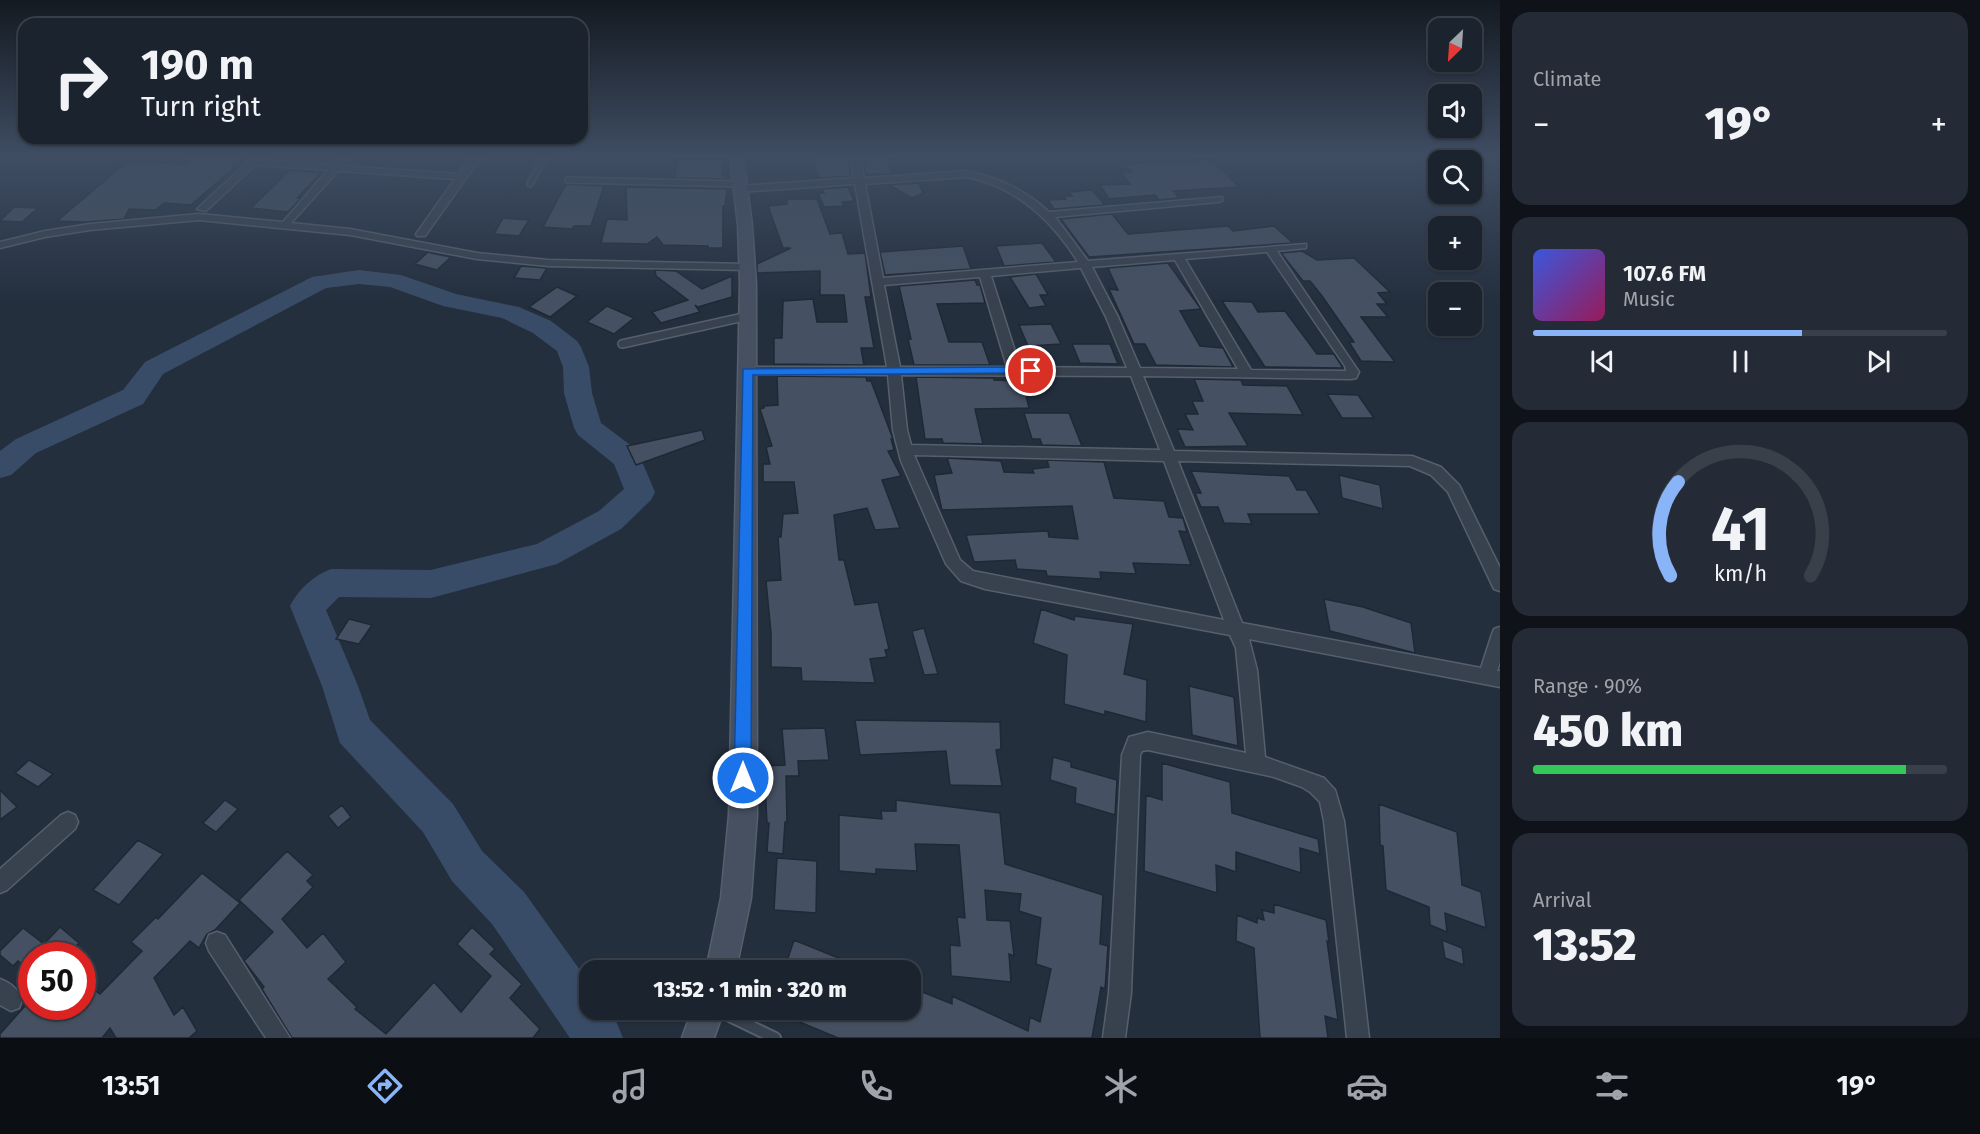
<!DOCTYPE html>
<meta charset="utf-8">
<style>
:root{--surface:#1b232e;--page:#242b36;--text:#f1f3f6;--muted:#a0a4aa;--line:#39404a;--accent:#8ab4f8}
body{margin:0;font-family:"Fira Sans",sans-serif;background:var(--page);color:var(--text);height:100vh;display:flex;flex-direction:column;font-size:22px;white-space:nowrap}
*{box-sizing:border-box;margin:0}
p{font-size:20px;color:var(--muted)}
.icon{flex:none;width:33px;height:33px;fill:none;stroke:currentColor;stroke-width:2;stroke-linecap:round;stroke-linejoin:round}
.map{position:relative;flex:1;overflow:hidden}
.side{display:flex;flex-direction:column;gap:12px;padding:12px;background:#0f1319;width:480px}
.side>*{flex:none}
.banner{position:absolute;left:18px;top:18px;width:570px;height:126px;border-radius:18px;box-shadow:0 2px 4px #0004,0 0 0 2px var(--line);background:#1b232e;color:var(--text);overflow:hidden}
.needle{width:39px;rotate:205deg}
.controls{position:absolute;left:1428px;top:18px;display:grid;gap:12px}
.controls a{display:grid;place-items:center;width:54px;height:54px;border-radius:12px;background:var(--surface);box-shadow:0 2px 4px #0004,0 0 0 2px var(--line);font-size:30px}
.speed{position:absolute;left:18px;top:942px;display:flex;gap:12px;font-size:30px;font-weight:700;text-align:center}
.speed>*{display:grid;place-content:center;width:78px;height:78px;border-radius:50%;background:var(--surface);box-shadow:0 2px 4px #0004,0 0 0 2px var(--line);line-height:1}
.speed .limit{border:9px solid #d22;background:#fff;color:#111}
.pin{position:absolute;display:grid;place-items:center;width:51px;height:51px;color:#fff;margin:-26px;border:3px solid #fff;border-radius:50%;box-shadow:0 2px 6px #0007}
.me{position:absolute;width:66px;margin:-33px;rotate:0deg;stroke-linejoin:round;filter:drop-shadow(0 0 4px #0008)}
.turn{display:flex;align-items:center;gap:21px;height:126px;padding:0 24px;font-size:27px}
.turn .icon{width:78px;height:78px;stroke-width:2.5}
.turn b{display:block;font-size:42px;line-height:51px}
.big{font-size:45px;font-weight:800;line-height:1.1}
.side .widget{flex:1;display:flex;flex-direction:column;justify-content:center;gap:9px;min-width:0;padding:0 21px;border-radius:18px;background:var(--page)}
.side .dial{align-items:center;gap:0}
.dial svg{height:156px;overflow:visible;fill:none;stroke:var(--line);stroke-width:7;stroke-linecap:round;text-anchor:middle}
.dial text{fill:var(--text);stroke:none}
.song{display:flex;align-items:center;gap:18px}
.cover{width:72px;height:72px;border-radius:9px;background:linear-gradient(135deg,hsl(230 70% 55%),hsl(330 70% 35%))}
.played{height:6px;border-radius:3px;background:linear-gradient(90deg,var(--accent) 65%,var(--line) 65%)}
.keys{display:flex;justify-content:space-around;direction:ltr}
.heat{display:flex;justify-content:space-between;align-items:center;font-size:33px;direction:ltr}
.charge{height:9px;border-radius:4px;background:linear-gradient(90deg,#34c759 90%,var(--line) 0)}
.trip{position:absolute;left:579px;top:960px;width:342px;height:60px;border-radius:18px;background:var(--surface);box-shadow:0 2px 4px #0004,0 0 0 2px var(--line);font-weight:800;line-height:60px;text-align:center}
.menu{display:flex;height:96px;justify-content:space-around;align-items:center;background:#0b0e12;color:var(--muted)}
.menu .icon{width:42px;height:42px}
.menu .current{color:var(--accent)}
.menu b{font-size:27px;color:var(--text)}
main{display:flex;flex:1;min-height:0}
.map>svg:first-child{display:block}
</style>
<main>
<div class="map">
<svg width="1500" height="1038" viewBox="0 0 1500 1038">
<rect width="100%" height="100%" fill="#242f3e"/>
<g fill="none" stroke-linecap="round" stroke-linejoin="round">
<!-- river -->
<path fill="#394c67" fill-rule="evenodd" d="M 359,270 L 401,275 L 456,294 L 519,307 L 551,321 L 577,341 L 581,347 L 589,367 L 592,393 L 601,423 L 637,450 L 655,492 L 651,500 L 621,529 L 557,564 L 431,598 L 339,597 L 326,610 L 358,686 L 370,720 L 453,804 L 482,851 L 524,892 L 590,984 L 590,1010 L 608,1010 L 616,1021 L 623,1038 L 570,1038 L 492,924 L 452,881 L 423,832 L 340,743 L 322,686 L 290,606 C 298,590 314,575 331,569 L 431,570 L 537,544 L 599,511 L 624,489 L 614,464 L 578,435 L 574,428 L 564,393 L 563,367 L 557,351 L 533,333 L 502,318 L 443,306 L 390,287 L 359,284 L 326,288 L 163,374 L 143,404 L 36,453 L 11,475 L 0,478 L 0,451 L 16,439 L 123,390 L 145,362 L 312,277 Z"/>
</g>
<!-- building -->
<path fill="#455162" stroke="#1f2835" stroke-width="1.5" d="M 192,156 L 242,156 L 231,166 L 236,166 L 191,205 L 164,203 L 156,210 L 129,209 L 124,219 L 86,222 L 57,221 L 128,161 L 183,164 Z
M 812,156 L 848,156 L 851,176 L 819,178 Z
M 862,156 L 888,156 L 891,174 L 866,174 Z
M 677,159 L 723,160 L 722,176 L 727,176 L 727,179 L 675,178 Z
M 1212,160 L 1239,187 L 1173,191 L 1179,198 L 1159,200 L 1155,195 L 1109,199 L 1100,185 L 1130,184 L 1121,172 L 1131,172 L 1123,164 Z
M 290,170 L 321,173 L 297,198 L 301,198 L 288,212 L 251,208 Z
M 919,183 L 923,193 L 912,198 L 889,185 Z
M 566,184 L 604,186 L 591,226 L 574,226 L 572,229 L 543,227 Z
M 626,187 L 727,189 L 725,206 L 723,206 L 723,248 L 708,248 L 708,246 L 663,245 L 657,237 L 647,244 L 601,243 L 607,219 L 627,220 Z
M 848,187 L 854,201 L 842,202 L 844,206 L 824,207 L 818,193 L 824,193 L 822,189 Z
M 1092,190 L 1105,205 L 1054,209 L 1048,200 L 1066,199 L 1064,196 L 1072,196 L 1069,192 Z
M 787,199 L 817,199 L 830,234 L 842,233 L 848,254 L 865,253 L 871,297 L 865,297 L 874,348 L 861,348 L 864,365 L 774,364 L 774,338 L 782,338 L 783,301 L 813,299 L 817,322 L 847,322 L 844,295 L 820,295 L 820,271 L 757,273 L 757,264 L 791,248 L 783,248 L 768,206 L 787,204 Z
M 14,207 L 38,208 L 22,222 L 0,221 Z
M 1112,214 L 1128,234 L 1228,226 L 1233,231 L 1274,226 L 1293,243 L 1089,257 L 1061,219 Z
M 503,218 L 529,220 L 519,236 L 494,234 Z
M 1042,243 L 1056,262 L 1004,266 L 996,246 Z
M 963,246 L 971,269 L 885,275 L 880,252 Z
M 1302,251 L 1317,260 L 1354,258 L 1390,292 L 1378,293 L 1387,304 L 1377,304 L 1388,317 L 1361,317 L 1395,362 L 1361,361 L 1349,342 L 1354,342 L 1322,296 L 1310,281 L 1303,281 L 1281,253 Z
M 428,252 L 436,254 L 451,257 L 437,270 L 415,264 Z
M 1168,263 L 1201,309 L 1180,311 L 1200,346 L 1223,348 L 1233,367 L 1156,365 L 1145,344 L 1134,344 L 1109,289 L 1118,290 L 1108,268 Z
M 521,266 L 547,268 L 540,280 L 514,278 Z
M 655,270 L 676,271 L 702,289 L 732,276 L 732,297 L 698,307 L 695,305 L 700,312 L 661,323 L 652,312 L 688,300 L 656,276 Z
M 1036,274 L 1048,295 L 1040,295 L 1046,306 L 1029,308 L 1010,277 Z
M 975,280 L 977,285 L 980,285 L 985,303 L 937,304 L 949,342 L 982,342 L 990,365 L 914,365 L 908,339 L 911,339 L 899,286 Z
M 557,287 L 577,296 L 550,317 L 529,307 Z
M 1222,301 L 1252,302 L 1258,312 L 1285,311 L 1317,354 L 1334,354 L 1343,368 L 1265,367 Z
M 607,306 L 634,318 L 614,334 L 587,322 Z
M 1051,324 L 1061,344 L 1028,346 L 1019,325 Z
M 1072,344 L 1110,344 L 1118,364 L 1080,363 Z
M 777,376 L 866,377 L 867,381 L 871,381 L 893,439 L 891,439 L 894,450 L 888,451 L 901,476 L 882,480 L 900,528 L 875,530 L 867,508 L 834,515 L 839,560 L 844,560 L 855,605 L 878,602 L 889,649 L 885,650 L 887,657 L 870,659 L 875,683 L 802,681 L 801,668 L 771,667 L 771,633 L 766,581 L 781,580 L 778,537 L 781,537 L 783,514 L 798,513 L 794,482 L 763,482 L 763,464 L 770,464 L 766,447 L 772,446 L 760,409 L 764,408 L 764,406 L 778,405 Z
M 916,377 L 994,378 L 994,380 L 1020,381 L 1021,387 L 1024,387 L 1029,408 L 975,409 L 983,444 L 943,443 L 942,439 L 925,439 Z
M 1194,379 L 1241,380 L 1243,385 L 1287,386 L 1303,415 L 1229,413 L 1248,446 L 1185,447 L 1177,429 L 1193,430 L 1185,414 L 1198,414 L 1192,401 L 1203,401 Z
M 1327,394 L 1358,395 L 1374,418 L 1342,418 Z
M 1024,413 L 1069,413 L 1082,446 L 1042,445 L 1040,439 L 1032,439 Z
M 702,430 L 705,440 L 636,465 L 627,446 Z
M 947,458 L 1001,461 L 1004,472 L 1034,473 L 1032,469 L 1049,467 L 1047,460 L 1104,462 L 1114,498 L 1164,501 L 1169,517 L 1183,518 L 1187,532 L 1179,531 L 1191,565 L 1133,563 L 1136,574 L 1100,572 L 1101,579 L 1047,576 L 1046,571 L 1017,569 L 1015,560 L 974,562 L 966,535 L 1048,531 L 1049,537 L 1078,539 L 1072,506 L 942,510 L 934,475 L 952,473 Z
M 1191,471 L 1289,476 L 1297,490 L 1306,490 L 1320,514 L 1248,514 L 1252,524 L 1224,523 L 1218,507 L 1201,507 L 1195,493 L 1201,493 Z
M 1339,475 L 1380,485 L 1383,509 L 1342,498 Z
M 1324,599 L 1363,607 L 1411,623 L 1415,653 L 1330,631 Z
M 1041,609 L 1074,620 L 1075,616 L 1133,624 L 1124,674 L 1147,680 L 1146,722 L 1105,711 L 1105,715 L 1064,704 L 1067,655 L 1033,643 Z
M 349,619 L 372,625 L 359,644 L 336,639 Z
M 924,628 L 938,674 L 924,675 L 912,631 Z
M 1189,686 L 1234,697 L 1238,746 L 1192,735 Z
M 855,720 L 1000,722 L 1001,749 L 996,750 L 1002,786 L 950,785 L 946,751 L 860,755 Z
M 825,728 L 829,760 L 798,761 L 799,776 L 786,776 L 787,822 L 785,822 L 783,854 L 767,852 L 769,823 L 767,823 L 764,766 L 785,765 L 782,729 Z
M 1053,757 L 1071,762 L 1071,767 L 1117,780 L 1115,815 L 1075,803 L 1076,788 L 1050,780 Z
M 29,760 L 53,774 L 38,787 L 15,773 Z
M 1162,763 L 1230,782 L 1232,813 L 1318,839 L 1320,854 L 1300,848 L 1301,873 L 1236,852 L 1236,872 L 1216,865 L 1217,893 L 1144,871 L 1146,795 L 1162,800 Z
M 0,790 L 17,807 L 0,820 Z
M 225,800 L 238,809 L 216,832 L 203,823 Z
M 896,800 L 1000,813 L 1005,864 L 1103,895 L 1100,944 L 1108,946 L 1105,989 L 1101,987 L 1092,1038 L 838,1038 L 771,1010 L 910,1010 L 910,987 L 952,1004 L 952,996 L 1028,1031 L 1030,1017 L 1040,1022 L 1051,969 L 1036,964 L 1041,918 L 1019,911 L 1021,894 L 985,890 L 987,920 L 1010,921 L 1014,956 L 1009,954 L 1011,982 L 951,976 L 950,945 L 960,946 L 957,917 L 965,918 L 959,845 L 915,844 L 917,871 L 876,869 L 876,874 L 839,871 L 839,815 L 882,819 L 881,811 L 896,811 Z
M 1379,804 L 1457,832 L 1462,885 L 1481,892 L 1486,928 L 1445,913 L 1447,932 L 1430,925 L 1429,907 L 1386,890 L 1383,846 L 1380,845 Z
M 342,805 L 351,817 L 338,828 L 328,816 Z
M 138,840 L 163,854 L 119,905 L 93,890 Z
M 287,851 L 313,875 L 307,881 L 313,887 L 282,919 L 307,948 L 323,933 L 346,962 L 328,979 L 357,1007 L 355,1009 L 386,1034 L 434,982 L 461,1012 L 491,976 L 457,944 L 472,927 L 495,949 L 490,954 L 522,984 L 510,998 L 540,1029 L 533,1038 L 292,1038 L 262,989 L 264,987 L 244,961 L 273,932 L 239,900 Z
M 777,858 L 817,861 L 816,913 L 774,910 Z
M 202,873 L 240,903 L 215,930 L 207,934 L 199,948 L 190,941 L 154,978 L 174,1015 L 183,1007 L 197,1031 L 189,1038 L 116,1038 L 110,1028 L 102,1038 L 0,1038 L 0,1034 L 25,1006 L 82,1006 L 82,981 L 100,994 L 142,951 L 131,942 L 156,917 L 158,919 Z
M 1274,904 L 1326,920 L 1329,942 L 1327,941 L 1338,1020 L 1325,1016 L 1328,1038 L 1260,1038 L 1254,948 L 1236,941 L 1237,915 L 1257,923 L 1257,918 L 1264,920 L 1262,910 L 1274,913 Z
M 60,927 L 79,943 L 67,956 L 32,956 L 32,972 L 18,961 L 13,966 L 0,955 L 0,951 L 23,928 L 44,944 Z
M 794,940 L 868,970 L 784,970 Z
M 1442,940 L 1462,948 L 1464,965 L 1445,958 Z"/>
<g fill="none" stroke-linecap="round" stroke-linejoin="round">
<defs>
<path id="lane-far2" d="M 568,180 L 740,184
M 530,184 L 545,156"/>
<path id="lane-far1" d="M 622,344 L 748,316"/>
<path id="lane" d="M 717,1010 L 775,1038"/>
<path id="street" d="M 342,156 L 352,156 L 343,166 L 459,174 L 472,156 L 482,156 L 425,236 L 417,236 L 416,234 L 455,179 L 338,171 L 291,223 L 350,229 L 477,253 L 548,260 L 748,264 L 754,267 L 748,270 L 548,266 L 477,259 L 350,235 L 199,220 L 90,230 L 45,237 L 0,248 L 0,242 L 45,231 L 90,224 L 199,214 L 283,222 L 328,170 L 255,165 L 206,211 L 197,209 L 250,160 L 333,165 Z
M 850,156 L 860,156 L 864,178 L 967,171 C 997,177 1027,191 1049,212 L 1222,197 L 1222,201 L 1218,202 L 1055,217 L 1088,261 L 1306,244 L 1306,248 L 1277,251 L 1359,372 L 1356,378 L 1351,379 L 1143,376 L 1174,451 L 1412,456 L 1441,467 L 1459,485 L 1500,568 L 1500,591 L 1494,589 L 1448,492 L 1431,475 L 1410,466 L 1178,461 L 1242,623 L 1481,668 L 1492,634 L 1494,629 L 1500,627 L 1500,662 L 1497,671 L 1500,671 L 1500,687 L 1249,639 L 1257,670 L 1265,757 L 1324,778 L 1335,790 L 1344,821 L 1369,1038 L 1347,1038 L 1324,821 L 1320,802 L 1310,792 L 1302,787 L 1274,777 L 1148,750 L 1142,751 L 1140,755 L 1131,993 L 1125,1038 L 1103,1038 L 1109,993 L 1122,755 L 1129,737 L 1148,732 L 1246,753 L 1236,648 L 1230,635 L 985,589 L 961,581 L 946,564 L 901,461 L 893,430 L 888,375 L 742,374 L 741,371 L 747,367 L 887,367 L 855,184 L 740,192 L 735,189 L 740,186 L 854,178 ZM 967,177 C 1016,187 1052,220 1078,262 L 883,278 L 865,184 ZM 1267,252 L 1345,366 L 1346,371 L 1251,370 L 1185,259 ZM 1175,260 L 1238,369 L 1140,368 L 1118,317 L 1092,267 ZM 1081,268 L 1106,317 L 1127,368 L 1020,367 L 991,276 ZM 980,277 L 1007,367 L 900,367 L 884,285 ZM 901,375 L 1131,376 L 1160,450 L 911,445 L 907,430 ZM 914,455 L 1164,461 L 1224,620 L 973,571 L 960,560 Z
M 68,812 L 75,815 L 78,822 L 75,829 L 7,890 L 0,893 L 0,869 L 61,815 Z
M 217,932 L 225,935 L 290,1038 L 266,1038 L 209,951 L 206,943 L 209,935 Z
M 0,979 C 11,983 18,989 22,1000 L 19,1008 L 11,1011 L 0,1005 Z"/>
<path id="secondary" d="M 730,156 L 743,156 L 752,225 L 756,284 L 757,815 L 751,898 L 736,970 L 706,970 L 721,898 L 729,815 L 740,284 L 738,225 Z
M 692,1010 L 724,1010 L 714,1038 L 682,1038 Z"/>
</defs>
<!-- lane-far2 casing -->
<use href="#lane-far2" stroke="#565f6c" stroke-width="8"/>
<!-- lane-far1 casing -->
<use href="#lane-far1" stroke="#565f6c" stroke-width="10"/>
<!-- lane casing -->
<use href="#lane" stroke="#565f6c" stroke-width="14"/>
<!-- street casing -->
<use href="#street" stroke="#565f6c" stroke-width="3"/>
<!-- secondary casing -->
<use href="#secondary" stroke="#565f6c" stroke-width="3"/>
<!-- lane-far2 -->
<use href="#lane-far2" stroke="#38414e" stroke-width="5"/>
<!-- lane-far1 -->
<use href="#lane-far1" stroke="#38414e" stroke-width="7"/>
<!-- lane -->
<use href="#lane" stroke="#38414e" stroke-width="10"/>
<!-- street -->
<use href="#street" fill="#38414e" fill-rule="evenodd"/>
<!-- secondary -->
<use href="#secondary" fill="#465061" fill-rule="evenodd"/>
</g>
<!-- sky -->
<linearGradient id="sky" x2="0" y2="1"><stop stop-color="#141a22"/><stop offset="0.52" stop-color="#3f4d63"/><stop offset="1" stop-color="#3f4d63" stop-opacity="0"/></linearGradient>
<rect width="1500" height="301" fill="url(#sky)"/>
<!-- route -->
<path fill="#1a73e8" stroke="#114b97" stroke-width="1.5" d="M 1031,367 L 1037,371 L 1035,373 L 753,375 L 751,778 L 749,784 L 743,787 L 737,784 L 734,778 L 743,369 Z"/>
</svg>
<div class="controls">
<a><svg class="needle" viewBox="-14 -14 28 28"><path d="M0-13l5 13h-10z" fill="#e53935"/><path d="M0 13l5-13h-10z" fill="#a0a4aa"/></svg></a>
<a><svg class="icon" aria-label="sound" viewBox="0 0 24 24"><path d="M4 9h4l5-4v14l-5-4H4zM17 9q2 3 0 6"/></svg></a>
<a><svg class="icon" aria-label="search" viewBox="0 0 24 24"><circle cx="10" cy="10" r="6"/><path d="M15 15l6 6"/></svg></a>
<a>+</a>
<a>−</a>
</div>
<div class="speed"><div class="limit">50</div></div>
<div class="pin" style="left:1031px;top:371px;background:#d93025"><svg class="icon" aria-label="arrive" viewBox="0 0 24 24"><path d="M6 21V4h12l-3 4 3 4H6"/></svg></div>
<svg class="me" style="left:743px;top:778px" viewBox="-20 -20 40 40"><circle r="17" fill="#1a73e8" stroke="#fff" stroke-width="3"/><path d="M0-11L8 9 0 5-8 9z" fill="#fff"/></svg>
<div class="trip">13:52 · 1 min · 320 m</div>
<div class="banner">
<div class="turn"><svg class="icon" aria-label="right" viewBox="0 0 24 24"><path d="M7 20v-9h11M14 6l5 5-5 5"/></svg><div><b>190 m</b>Turn right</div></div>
</div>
</div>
<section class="side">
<div class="widget"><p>Climate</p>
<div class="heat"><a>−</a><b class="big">19°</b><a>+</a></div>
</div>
<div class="widget">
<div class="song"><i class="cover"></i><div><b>107.6 FM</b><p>Music</p></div></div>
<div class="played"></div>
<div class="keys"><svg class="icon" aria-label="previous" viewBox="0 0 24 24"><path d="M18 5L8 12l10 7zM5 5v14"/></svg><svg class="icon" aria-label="pause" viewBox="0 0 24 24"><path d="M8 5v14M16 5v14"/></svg><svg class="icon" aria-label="next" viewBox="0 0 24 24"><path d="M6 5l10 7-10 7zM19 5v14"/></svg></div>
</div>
<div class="widget dial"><svg viewBox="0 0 100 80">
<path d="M14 69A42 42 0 1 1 86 69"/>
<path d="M14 69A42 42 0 0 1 18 21" stroke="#8ab4f8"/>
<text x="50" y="56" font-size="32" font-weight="700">41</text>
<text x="50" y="72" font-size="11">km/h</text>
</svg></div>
<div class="widget"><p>Range · 90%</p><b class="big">450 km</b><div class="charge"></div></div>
<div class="widget"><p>Arrival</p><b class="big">13:52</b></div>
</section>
</main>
<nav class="menu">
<b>13:51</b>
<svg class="icon current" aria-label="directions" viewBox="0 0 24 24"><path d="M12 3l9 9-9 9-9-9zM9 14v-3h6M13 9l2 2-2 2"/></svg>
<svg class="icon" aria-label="music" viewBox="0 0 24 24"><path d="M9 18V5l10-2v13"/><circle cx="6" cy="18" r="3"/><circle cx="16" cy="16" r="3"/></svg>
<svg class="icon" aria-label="phone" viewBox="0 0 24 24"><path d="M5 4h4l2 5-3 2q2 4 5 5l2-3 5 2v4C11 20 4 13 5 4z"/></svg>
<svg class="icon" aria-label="climate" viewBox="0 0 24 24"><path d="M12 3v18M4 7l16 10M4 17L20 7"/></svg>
<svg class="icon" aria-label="car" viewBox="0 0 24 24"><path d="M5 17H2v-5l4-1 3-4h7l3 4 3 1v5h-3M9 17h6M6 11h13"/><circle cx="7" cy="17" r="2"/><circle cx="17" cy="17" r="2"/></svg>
<svg class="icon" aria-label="filters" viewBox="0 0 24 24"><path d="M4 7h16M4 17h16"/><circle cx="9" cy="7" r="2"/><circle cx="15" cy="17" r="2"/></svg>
<b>19°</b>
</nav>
